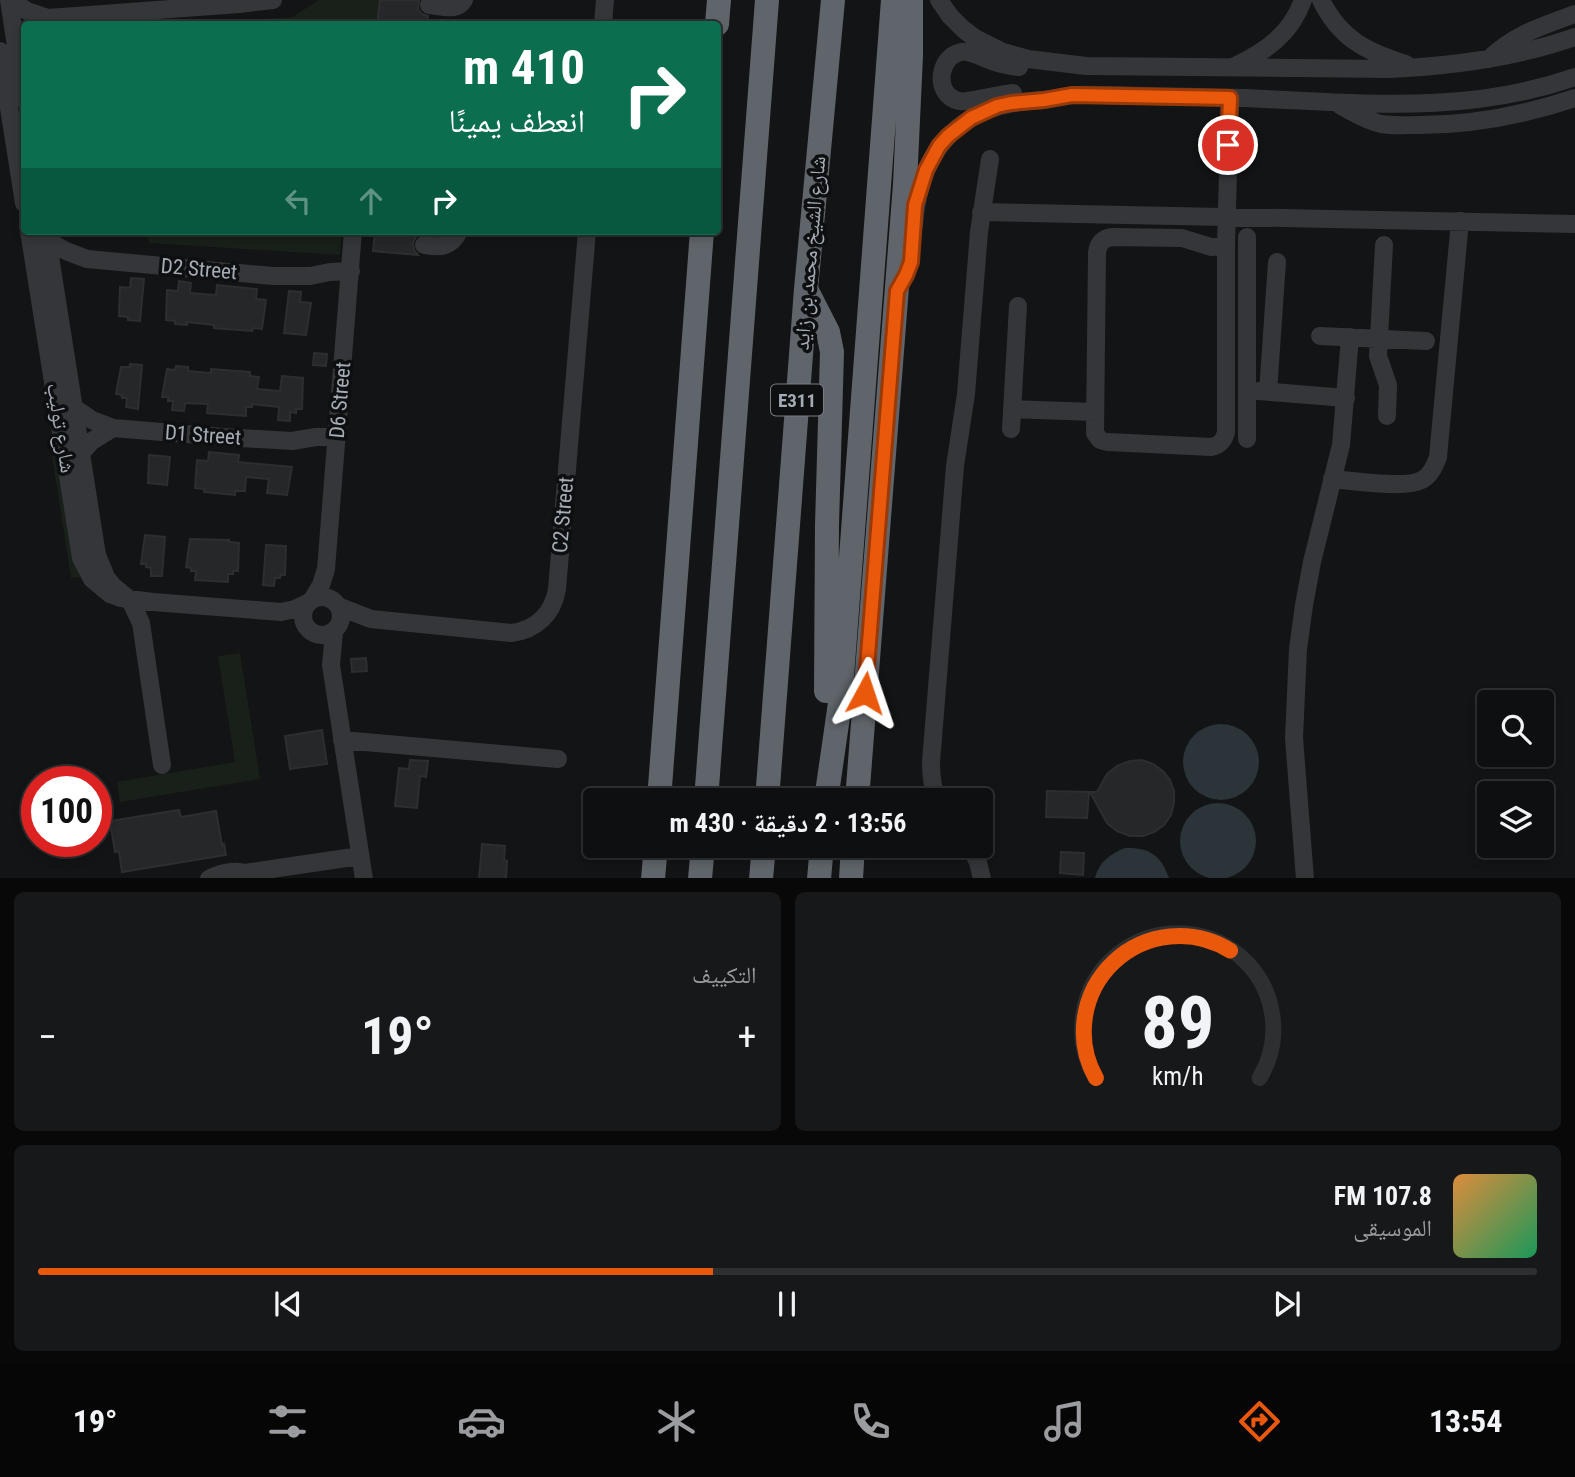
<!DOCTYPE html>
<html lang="ar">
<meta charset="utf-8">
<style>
:root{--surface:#0e0f10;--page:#171819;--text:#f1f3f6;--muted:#9b9c9f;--line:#2e2f30;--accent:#ea580c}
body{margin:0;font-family:"Roboto Condensed","Noto Naskh Arabic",sans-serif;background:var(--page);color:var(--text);direction:rtl;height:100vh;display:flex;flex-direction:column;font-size:26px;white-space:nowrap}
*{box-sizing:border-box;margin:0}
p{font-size:23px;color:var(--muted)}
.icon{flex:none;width:38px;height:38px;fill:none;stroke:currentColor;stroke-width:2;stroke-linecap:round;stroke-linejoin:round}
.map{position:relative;height:878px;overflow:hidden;direction:ltr}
.side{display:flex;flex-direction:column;gap:14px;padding:14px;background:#080809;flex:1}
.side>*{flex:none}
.top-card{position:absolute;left:21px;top:21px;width:700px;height:214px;border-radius:7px;box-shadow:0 4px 10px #0003,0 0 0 2px var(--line);direction:rtl;background:#0b6e4f;color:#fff;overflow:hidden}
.tools{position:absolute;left:1477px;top:690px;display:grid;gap:14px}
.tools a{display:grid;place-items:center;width:77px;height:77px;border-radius:7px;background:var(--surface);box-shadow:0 4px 10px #0003,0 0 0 2px var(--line);font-size:35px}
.speed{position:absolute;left:21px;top:766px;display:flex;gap:14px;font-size:35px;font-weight:700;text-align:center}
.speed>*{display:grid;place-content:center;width:91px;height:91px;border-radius:50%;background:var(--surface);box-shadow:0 4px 10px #0003,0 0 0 2px var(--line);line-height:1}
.speed .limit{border:10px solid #d22;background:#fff;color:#111}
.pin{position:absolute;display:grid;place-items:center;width:60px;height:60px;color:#fff;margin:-30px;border:4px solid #fff;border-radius:50%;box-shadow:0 2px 7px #0007}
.me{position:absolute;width:77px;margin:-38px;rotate:5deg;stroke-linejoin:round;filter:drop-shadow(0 0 5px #0008)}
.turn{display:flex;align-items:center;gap:24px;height:147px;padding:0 21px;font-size:32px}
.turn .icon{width:91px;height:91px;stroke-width:2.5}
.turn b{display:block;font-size:49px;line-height:60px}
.lanes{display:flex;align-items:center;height:66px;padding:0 21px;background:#0003;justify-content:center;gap:35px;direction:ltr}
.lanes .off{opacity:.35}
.big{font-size:52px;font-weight:700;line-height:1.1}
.side .card{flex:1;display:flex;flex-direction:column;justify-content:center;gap:10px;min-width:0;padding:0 24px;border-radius:10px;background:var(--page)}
.side .dial{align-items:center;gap:0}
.dial svg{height:182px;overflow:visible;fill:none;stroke:var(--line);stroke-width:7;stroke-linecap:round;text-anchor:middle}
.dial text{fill:var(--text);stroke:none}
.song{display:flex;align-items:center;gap:21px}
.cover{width:84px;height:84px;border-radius:10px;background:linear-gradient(135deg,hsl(30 70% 55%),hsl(150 70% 35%))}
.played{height:7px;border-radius:4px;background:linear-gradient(90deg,var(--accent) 45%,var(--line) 45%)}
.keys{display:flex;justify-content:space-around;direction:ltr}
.heat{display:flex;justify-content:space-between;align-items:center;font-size:38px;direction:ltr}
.side .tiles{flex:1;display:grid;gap:14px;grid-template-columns:1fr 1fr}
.card:last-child{grid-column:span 2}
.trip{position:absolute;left:583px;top:788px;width:410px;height:70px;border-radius:7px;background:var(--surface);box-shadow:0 4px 10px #0003,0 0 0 2px var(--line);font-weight:700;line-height:70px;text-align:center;direction:rtl}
.dock{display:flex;height:112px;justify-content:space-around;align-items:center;background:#060606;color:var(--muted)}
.dock .icon{width:49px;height:49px}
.dock .current{color:var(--accent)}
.dock b{font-size:32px;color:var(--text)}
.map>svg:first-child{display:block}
</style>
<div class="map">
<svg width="1575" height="879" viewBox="0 0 1575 879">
<rect width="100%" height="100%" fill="#131415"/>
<!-- green -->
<path fill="#192019" d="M 319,0 L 379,0 L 377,24 L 182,24 L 292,17 Z
M 147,231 L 342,231 L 340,255 L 149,243 Z
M 48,430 L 68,498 L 83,577 L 71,578 Z
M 240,653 L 260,779 L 120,802 L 117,782 L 235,762 L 218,656 Z"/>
<!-- water -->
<path fill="#2a3439" d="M1183 762a38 38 0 1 1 76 0a38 38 0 1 1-76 0Z
M1180 841a38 38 0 1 1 76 0a38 38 0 1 1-76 0Z
M 1125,848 C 1149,847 1161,855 1169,878 L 1095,878 C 1099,862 1110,854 1125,848 Z"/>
<!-- building -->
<path fill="#262729" stroke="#2d2e31" stroke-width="2" d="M 380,0 L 419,0 L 418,9 L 422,14 L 428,16 L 427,24 L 377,24 Z
M 375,231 L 426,231 L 425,234 L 421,234 L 416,237 L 413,243 L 414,250 L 418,255 L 373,251 Z
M 131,278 L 144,279 L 140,321 L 128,320 L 128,317 L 119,316 L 120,287 L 130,288 Z
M 179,281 L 191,283 L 190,293 L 216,295 L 217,285 L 257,289 L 256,299 L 266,300 L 262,329 L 253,328 L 252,331 L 214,328 L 214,325 L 187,322 L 187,325 L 175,324 L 175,321 L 166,320 L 167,290 L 178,291 Z
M 289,291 L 301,292 L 300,302 L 311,303 L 306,335 L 284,333 Z
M 314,353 L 327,354 L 326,366 L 313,365 Z
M 130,364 L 142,365 L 138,409 L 126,407 L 127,398 L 122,398 L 122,395 L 116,394 L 121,367 L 130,367 Z
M 176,366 L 188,367 L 188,371 L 211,373 L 211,369 L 250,372 L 250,376 L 259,377 L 257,389 L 280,391 L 282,376 L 303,378 L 302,409 L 296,409 L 296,413 L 290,412 L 290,421 L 278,420 L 279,407 L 252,404 L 252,407 L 246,407 L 246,416 L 207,413 L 208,404 L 185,403 L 184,411 L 172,410 L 173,401 L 168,401 L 168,397 L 162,397 L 167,369 L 175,370 Z
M 209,452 L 239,455 L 238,462 L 292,467 L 287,495 L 267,493 L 269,479 L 246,477 L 245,491 L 235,491 L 235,495 L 204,492 L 205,489 L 195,488 L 197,460 L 208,461 Z
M 149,455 L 170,457 L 167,485 L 148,483 Z
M 145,535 L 165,537 L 162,576 L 151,576 L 151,568 L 146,567 L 146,564 L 141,564 Z
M 190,539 L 229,540 L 229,542 L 239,543 L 238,571 L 233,571 L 233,574 L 228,574 L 228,582 L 195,580 L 196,571 L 191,571 L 191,568 L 186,567 Z
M 266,545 L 286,546 L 285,575 L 280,575 L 280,578 L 275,578 L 274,586 L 263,585 Z
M 366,658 L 367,671 L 352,672 L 351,659 Z
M 322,730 L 327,764 L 290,769 L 285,736 Z
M 410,760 L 428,761 L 426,777 L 420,776 L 417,808 L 395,806 L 399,768 L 409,769 Z
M 1142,760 L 1153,764 L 1163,771 L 1170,780 L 1174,791 L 1174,803 L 1171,815 L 1164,825 L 1154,832 L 1143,836 L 1130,836 L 1117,831 L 1107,823 L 1090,792 L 1097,792 L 1107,774 L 1117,766 L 1130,761 Z
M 1047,791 L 1089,792 L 1087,818 L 1046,817 Z
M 179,810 L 181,817 L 216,811 L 222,845 L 224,844 L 226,855 L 122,872 L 119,851 L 115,852 L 110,821 Z
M 482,844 L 505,846 L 504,860 L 507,861 L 506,879 L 479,879 Z
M 1061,852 L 1084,853 L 1083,875 L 1060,873 Z"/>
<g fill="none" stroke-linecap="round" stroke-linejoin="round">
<!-- minor -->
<path stroke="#34363a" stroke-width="18" d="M 9,0 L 24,100
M 10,0 L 27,11 L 48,18 L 239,4 L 273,0
M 939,0 L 950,16 L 963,29 L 975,38 L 1003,52 L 1028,59 L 1086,66 L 1388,69 C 1452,66 1515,58 1575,37
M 1321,0 C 1340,39 1367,52 1406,64
M 429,5 C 441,6 457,12 464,0
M 603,24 L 605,0
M 0,51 L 24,203
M 1489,59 C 1515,34 1542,26 1575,14
M 1235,66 C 1266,51 1291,34 1303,0
M 1013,93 C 999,94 969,103 959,101 C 934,96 937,57 961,52 C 971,50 982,58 992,61 C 1000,64 1009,66 1019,67
M 1341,106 C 1353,112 1367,121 1381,124 C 1393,126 1406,125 1419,125 C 1472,125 1524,115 1575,98
M 981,212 L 1575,224
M 914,225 C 918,176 935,135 981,113 C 1001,103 1022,102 1043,100 C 1054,99 1064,96 1074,95 C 1099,94 1124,96 1149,96 C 1188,97 1227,97 1265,99 C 1372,104 1472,113 1575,77
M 29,231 L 81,558 L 92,579 L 110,594 L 121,598 L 153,602 L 281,612 L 295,609 L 308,603
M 46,231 L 97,555 L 106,577 L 113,586 L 130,600 L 141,623 L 162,765
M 1113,237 L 1182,238 L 1211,247 L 1226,246 L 1226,432 C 1224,441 1220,445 1211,447 L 1108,442 L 1100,440 L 1095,433 L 1097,253 C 1098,243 1103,238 1113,237 Z
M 47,240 L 66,251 L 87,259 L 273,276 L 310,276 L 330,272 L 351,271
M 424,245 C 440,248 452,247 459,231
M 1384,245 L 1378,356 L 1388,385 L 1387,416
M 1226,246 L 1230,98
M 1320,336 L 1426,341
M 1259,391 L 1346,398
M 1268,392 L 1277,262
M 73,407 L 92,420 L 113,428 L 223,437 L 292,441 L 316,437 L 337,437
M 1012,409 L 1094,412
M 1011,429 L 1018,306
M 1247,439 L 1247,237
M 81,453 L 92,441 L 113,428
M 1332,479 C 1353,481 1406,489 1422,480 C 1431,475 1435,466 1438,457 L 1460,221
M303 616a19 19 0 1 1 38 0a19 19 0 1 1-38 0Z
M 312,600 L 321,585 L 326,569 L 353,231
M 340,607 L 371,619 L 511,633 C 536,630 553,614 557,589 L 587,231
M 334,632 L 331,665 L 364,879
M 342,740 L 558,759
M 937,800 C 932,787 931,775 931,762 L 955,466 L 966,394 L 979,232 L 990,159
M 969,845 L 978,862 L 982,879
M 209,879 C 219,873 234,870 245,873 L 360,856
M 1305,879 L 1294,738 L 1298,649 L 1304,605 L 1312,562 L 1341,445 L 1350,337"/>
<!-- highway -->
<path stroke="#60656b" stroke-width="24" d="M 717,24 L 719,0
M 806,289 L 828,332 L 832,352 L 827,525 L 826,691
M 659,800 L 702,231
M 706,800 L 767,0
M 767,800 L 806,289 L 833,0
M 826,800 L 840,703 L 893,0
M 857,800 L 905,184 L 911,56 L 911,0
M 653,879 L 656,845
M 700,879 L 703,845
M 761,879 L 764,845
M 819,879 L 822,845
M 851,879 L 853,845"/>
</g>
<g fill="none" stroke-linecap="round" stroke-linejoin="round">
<defs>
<path id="route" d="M 865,693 L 897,291 L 906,275 L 911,262 L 915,205 L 926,170 L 939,146 L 948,136 L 971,118 L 997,106 L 1011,103 L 1044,100 L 1072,95 L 1230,98 L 1228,145"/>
</defs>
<!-- route casing -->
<use href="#route" stroke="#983908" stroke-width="18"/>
<!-- route -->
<use href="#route" stroke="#ea580c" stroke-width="12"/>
</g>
<g text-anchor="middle" stroke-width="7" stroke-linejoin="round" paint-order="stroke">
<!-- shield labels -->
<rect fill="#0e0f10" stroke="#787d84" stroke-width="2" x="771" y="384.5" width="52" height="31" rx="5"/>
<g font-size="19" font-weight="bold" fill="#a5acb5">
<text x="797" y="407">E311</text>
</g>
<!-- street labels -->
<g font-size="21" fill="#a5acb5" stroke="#0e0f10">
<text transform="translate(810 253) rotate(-85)" y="7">شارع الشيخ محمد بن زايد</text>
<text transform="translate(199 269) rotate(5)" y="7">D2 Street</text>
<text transform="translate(340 400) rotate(-85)" y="7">D6 Street</text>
<text transform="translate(61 428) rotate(81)" y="7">شارع توليب</text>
<text transform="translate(203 435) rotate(4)" y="7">D1 Street</text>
<text transform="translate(563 515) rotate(-85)" y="7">C2 Street</text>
</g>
</g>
</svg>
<div class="tools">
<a><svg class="icon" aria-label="search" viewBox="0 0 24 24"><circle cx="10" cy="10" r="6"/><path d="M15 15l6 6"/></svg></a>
<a><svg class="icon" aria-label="layers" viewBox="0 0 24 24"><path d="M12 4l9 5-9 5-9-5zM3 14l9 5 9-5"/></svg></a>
</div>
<div class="speed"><div class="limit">100</div></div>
<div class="pin" style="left:1228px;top:145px;background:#d93025"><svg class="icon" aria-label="arrive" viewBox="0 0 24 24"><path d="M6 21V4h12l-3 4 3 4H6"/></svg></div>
<svg class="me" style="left:865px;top:693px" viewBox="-20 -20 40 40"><path d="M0-17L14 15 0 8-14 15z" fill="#ea580c" stroke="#fff" stroke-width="4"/></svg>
<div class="trip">13:56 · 2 دقيقة · 430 m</div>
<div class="top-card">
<div class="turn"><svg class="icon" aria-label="right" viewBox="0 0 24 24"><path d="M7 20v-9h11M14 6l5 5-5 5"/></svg><div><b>410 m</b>انعطف يمينًا</div></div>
<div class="lanes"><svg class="icon off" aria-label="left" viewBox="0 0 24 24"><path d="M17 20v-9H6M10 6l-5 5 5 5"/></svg><svg class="icon off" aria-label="ahead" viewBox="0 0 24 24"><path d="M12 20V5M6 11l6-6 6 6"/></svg><svg class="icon" aria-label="right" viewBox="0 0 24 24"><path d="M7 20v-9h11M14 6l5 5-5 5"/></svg></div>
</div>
</div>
<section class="side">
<div class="tiles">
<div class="card dial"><svg viewBox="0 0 100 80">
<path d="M14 69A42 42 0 1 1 86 69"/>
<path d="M14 69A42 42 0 0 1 73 13" stroke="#ea580c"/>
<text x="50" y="56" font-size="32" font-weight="700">89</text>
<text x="50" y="72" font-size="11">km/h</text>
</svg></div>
<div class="card"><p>التكييف</p>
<div class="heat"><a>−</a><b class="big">19°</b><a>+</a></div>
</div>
<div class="card">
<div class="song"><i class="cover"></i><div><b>107.8 FM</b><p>الموسيقى</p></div></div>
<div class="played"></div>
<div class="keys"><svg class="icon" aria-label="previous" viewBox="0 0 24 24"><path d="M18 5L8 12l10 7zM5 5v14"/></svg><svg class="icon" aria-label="pause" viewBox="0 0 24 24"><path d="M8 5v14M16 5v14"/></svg><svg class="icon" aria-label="next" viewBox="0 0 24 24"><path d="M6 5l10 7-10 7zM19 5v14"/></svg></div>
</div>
</div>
</section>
<nav class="dock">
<b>13:54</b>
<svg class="icon current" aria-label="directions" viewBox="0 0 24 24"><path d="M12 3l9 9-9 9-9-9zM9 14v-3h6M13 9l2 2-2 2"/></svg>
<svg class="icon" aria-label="music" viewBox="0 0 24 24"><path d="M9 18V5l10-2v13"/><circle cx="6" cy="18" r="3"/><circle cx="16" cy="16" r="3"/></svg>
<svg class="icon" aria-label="phone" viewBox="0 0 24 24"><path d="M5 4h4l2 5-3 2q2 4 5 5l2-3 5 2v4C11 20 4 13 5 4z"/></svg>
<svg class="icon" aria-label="climate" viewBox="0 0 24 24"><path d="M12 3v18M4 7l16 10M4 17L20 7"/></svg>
<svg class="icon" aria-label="car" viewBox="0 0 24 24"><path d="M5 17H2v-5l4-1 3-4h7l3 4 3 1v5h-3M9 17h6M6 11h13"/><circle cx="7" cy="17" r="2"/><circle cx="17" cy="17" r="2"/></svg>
<svg class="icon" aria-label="filters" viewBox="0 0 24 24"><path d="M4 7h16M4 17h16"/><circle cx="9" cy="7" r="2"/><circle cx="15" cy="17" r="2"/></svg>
<b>19°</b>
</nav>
